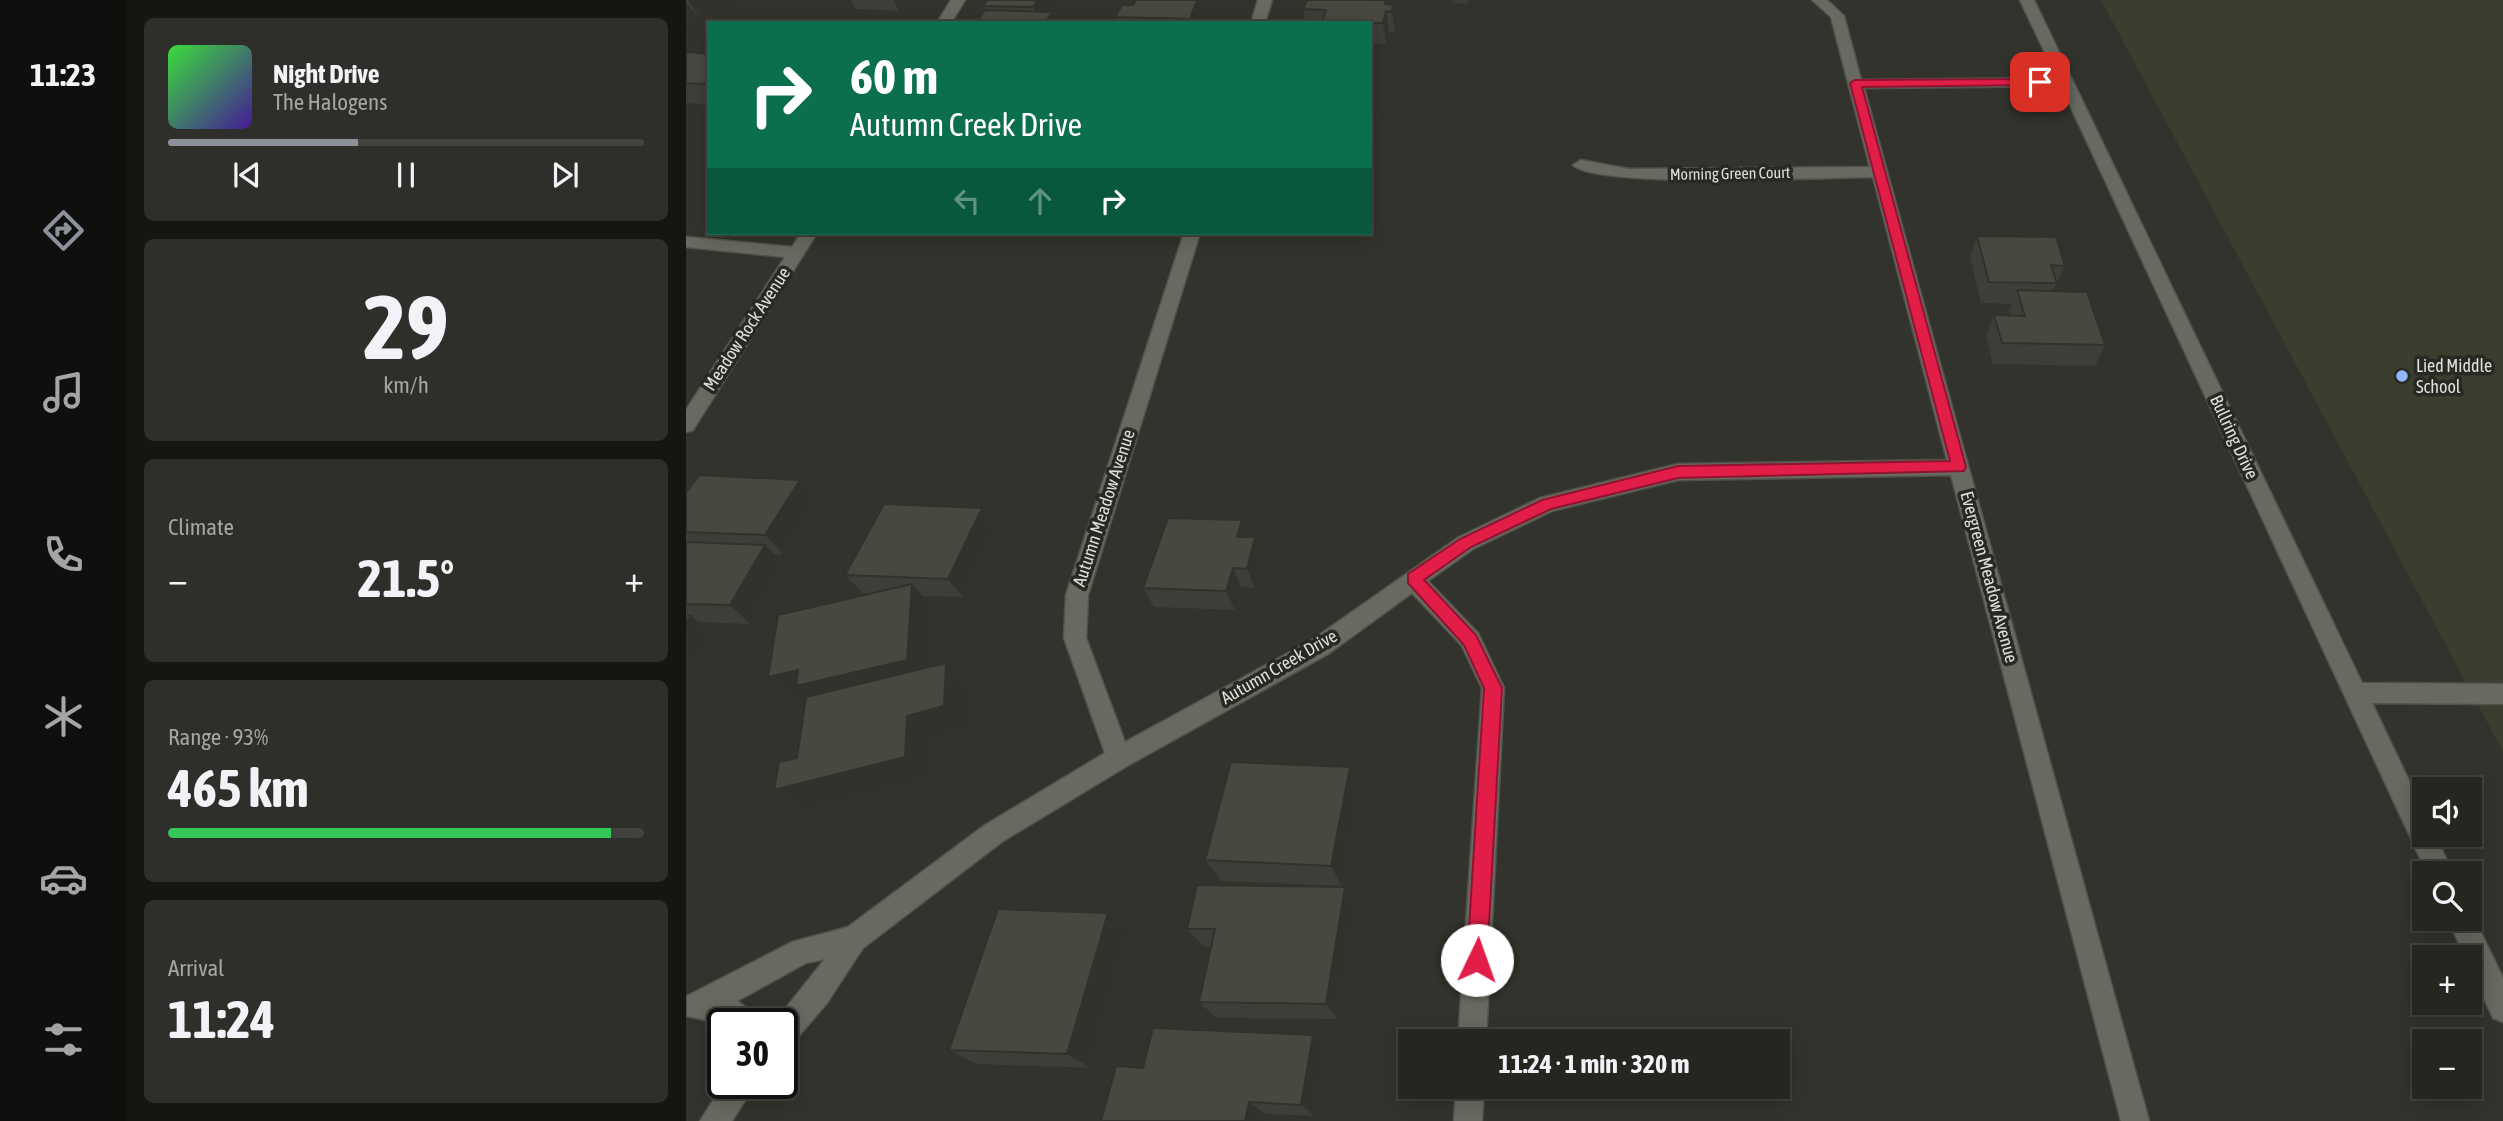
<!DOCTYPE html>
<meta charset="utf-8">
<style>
:root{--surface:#262621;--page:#2e2e2a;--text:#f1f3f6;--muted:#a4a5a5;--line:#42433f;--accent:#8c9099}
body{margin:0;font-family:"Asap Condensed",sans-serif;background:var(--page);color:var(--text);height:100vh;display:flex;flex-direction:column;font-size:26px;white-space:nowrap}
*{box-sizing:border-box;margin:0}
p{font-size:23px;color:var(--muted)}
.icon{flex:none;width:38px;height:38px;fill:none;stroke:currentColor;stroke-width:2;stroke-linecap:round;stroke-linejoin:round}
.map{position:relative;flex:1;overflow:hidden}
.drawer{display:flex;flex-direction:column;gap:18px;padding:18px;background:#151512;width:560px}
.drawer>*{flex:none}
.hud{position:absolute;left:21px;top:21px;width:665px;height:214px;border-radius:0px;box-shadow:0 4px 18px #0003,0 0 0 2px var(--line);background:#0b6e4f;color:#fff;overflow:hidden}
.tools{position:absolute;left:1726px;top:777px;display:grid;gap:14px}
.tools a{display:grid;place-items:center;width:70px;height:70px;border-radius:0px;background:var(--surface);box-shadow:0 4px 18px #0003,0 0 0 2px var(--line);font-size:35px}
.speed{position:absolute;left:21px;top:1008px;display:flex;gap:14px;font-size:35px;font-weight:700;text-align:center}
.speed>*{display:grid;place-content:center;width:91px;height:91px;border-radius:50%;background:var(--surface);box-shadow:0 4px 18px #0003,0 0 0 2px var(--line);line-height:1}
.speed .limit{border:4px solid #111;border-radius:10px;background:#fff;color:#111}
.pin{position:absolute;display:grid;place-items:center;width:60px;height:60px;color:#fff;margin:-30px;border-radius:14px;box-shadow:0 4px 10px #0006}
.me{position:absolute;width:77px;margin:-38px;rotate:3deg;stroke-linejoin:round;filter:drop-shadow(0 0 5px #0008)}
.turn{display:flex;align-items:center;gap:24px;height:147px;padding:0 28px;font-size:32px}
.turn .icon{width:91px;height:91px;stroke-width:2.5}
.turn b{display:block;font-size:49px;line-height:60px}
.lanes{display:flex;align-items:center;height:66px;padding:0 28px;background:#0003;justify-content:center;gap:35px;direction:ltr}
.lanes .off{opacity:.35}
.big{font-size:52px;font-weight:700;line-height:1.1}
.drawer .widget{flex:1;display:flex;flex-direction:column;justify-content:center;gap:10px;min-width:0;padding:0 24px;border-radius:10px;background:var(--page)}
.drawer .dial{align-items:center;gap:0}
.dial b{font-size:91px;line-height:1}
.song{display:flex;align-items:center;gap:21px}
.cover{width:84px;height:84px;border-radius:10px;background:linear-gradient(135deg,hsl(120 70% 55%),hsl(260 70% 35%))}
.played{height:7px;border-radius:4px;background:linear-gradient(90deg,var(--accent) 40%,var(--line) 40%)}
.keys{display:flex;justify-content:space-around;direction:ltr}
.heat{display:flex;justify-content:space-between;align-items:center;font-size:38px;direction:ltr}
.charge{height:10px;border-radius:5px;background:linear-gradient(90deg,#34c759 93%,var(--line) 0)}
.trip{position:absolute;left:712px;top:1029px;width:392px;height:70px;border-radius:0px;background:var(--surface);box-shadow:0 4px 18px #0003,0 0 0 2px var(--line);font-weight:700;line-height:70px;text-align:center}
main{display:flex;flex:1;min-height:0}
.dock{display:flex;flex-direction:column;width:126px;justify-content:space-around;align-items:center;background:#0f0f0d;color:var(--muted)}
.dock .icon{width:49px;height:49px}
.dock .on{color:var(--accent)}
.dock b{font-size:32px;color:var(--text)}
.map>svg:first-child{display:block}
</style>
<main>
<nav class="dock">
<b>11:23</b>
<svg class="icon on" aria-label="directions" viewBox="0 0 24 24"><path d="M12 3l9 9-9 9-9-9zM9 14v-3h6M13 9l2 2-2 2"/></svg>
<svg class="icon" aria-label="music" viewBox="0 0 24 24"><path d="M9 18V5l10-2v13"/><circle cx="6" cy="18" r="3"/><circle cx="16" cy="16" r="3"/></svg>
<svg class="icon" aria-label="phone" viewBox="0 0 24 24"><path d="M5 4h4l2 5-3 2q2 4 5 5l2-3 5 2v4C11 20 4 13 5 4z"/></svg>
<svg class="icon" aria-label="climate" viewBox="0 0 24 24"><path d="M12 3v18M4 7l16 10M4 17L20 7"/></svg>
<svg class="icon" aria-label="car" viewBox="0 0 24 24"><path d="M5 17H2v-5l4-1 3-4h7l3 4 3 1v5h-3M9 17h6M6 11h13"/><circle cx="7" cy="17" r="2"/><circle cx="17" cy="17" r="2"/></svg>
<svg class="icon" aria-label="filters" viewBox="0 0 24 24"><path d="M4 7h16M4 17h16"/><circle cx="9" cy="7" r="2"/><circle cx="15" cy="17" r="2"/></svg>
</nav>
<section class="drawer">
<div class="widget">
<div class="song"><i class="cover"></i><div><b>Night Drive</b><p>The Halogens</p></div></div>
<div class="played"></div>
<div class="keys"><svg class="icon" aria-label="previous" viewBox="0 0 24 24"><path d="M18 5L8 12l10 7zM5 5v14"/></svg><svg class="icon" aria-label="pause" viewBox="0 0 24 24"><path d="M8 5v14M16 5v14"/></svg><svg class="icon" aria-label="next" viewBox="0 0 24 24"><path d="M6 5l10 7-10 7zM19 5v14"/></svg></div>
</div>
<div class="widget dial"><b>29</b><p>km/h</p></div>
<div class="widget"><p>Climate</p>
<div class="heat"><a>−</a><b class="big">21.5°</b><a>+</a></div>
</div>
<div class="widget"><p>Range · 93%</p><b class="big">465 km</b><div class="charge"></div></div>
<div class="widget"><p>Arrival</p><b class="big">11:24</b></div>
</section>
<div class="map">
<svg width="1817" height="1121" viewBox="0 0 1817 1121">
<rect width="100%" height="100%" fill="#32332c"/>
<!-- built -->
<path fill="#3b3d2f" d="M 1415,0 L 1817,0 L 1817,752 Z"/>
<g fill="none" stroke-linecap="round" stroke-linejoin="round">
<defs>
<path id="minor" d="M 265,0 L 279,0 L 265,23 L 251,23 Z
M 572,0 L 586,0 L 579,23 L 565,23 Z
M 1126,0 L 1141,0 L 1158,16 L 1175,80 L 1371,78 L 1334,0 L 1348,0 L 1676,683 L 1817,684 L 1817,704 L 1686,703 L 1738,812 L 1738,835 L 1749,835 L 1767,873 L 1741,873 L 1375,86 L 1178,88 L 1463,1121 L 1435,1121 L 1265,475 L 992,480 L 866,511 L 787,549 L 742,581 L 792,633 L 818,688 L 800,1041 L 772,1041 L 796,688 L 776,646 L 726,593 L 642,654 L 441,766 L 317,841 L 177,948 L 141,1003 L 106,1044 L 96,1048 L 96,1024 L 87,1024 L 139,959 L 120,963 L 51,1001 L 69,1014 L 73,1024 L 38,1024 L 1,1016 L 1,996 L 106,942 L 162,927 L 299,825 L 419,753 L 378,638 L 380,595 L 498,233 L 514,233 L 402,595 L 400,638 L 439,742 L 626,640 L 773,537 L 854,498 L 992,464 L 1261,460 L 1187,177 C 1141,177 911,189 887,165 L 895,160 L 943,169 L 1184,167 L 1145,17 Z
M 115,233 L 131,233 L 7,430 L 0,432 L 0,410 L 99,257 L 0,247 L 0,237 L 106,247 Z
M 1784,910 L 1817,978 L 1817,1022 L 1807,1018 L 1783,966 L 1783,957 L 1779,957 L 1762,919 L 1783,919 Z
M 38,1083 L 70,1083 L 46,1121 L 14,1121 Z
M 770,1087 L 798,1087 L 796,1121 L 768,1121 Z"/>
</defs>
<!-- minor casing -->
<use href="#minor" stroke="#51524b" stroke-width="3"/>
<!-- minor -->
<use href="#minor" fill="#686a61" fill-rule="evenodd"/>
</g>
<!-- wall -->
<path fill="#3d3e37" d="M 0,0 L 60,0 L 62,3 L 15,19 L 0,3 Z
M 165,0 L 223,0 L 213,11 L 170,9 Z
M 450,0 L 522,0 L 520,4 L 521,9 L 516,23 L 431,23 L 429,17 L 447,5 Z
M 621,0 L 702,0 L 710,25 L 709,32 L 703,32 L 700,44 L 684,44 L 684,23 L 620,23 L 617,9 Z
M 766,0 L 783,0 L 782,4 L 767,3 Z
M 371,3 L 365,12 L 299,10 L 297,6 Z
M 0,54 L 23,54 L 23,105 L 0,103 Z
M 684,109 L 690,109 L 693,130 L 688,151 L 684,151 Z
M 1291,236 L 1379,266 L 1367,291 L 1419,345 L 1409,366 L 1307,364 L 1300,336 L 1308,315 L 1324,316 L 1323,311 L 1326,304 L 1295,303 L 1284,257 Z
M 0,493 L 132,499 L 98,555 L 89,554 L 99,564 L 64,624 L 12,622 L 27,634 L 0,680 Z
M 296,508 L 310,527 L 277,597 L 236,596 L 250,611 L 247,666 L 283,688 L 282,731 L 247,740 L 245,780 L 120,812 L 88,790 L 111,758 L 119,701 L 112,702 L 82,677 L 185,594 L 177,593 L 159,575 Z
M 556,520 L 563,537 L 569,537 L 577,556 L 569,588 L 555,587 L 549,610 L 468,607 L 457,588 Z
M 674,790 L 656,886 L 535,881 L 519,860 Z
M 659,887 L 669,907 L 652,1019 L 530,1018 L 513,1002 L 525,947 L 518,947 L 501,929 Z
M 443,931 L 405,1068 L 291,1064 L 263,1050 Z
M 640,1050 L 628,1116 L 579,1114 L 577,1121 L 415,1121 L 457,1068 Z"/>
<!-- shaded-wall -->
<path fill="#32322d" d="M 2,0 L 60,0 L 62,3 L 15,19 Z
M 207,0 L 223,0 L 213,11 Z
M 351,0 L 369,0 L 371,3 L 358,23 L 353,23 L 347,7 Z
M 511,0 L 522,0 L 520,4 L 521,9 L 516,23 L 505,23 L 504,19 Z
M 700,0 L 702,0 L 704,12 L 700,11 L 703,32 L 700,44 L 697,23 Z
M 707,5 L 710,25 L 709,32 L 706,12 Z
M 366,12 L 370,23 L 359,23 Z
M 0,23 L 5,31 L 0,40 Z
M 23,79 L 23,92 L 17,84 Z
M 690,109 L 693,130 L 688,151 L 684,130 Z
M 114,480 L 132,499 L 98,555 L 79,535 Z
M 296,508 L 310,527 L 277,597 L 262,579 Z
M 556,520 L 564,539 L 551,537 Z
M 569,537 L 577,556 L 569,588 L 561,569 Z
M 79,545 L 99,564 L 64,624 L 44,605 Z
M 547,568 L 555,587 L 549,610 L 540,591 Z
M 226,584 L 250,611 L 246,685 L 125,699 L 112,702 L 82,677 Z
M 5,616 L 27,634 L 0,680 L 0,624 Z
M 260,663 L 283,688 L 282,731 L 247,740 L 245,780 L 120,812 L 88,790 L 221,716 Z
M 664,767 L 674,790 L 656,886 L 645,866 Z
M 659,887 L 669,907 L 652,1019 L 640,1004 Z
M 422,913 L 443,931 L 405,1068 L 381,1054 Z
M 627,1035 L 640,1050 L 628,1116 L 615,1105 Z
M 563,1102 L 579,1114 L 577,1121 L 559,1121 Z"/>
<!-- building -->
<path fill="#474840" stroke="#32322d" stroke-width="2" d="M 301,0 L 351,0 L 347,7 L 297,6 Z
M 450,0 L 511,0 L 504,19 L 429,17 L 436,5 L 447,5 Z
M 621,0 L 700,0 L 699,4 L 707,5 L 706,12 L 700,11 L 697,23 L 636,22 L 640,10 L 617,9 Z
M 299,10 L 366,12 L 359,23 L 290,23 Z
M 1,52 L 23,54 L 23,79 L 17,84 L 0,83 L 0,54 Z
M 684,109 L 690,109 L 684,130 Z
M 1291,236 L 1370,237 L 1379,266 L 1365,265 L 1371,283 L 1303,282 Z
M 1331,290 L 1401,292 L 1419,345 L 1316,343 L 1308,315 L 1339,316 Z
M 13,475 L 114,480 L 79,535 L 0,532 L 0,493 Z
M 198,504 L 296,508 L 262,579 L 159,575 Z
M 482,518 L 556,520 L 551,537 L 569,537 L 561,569 L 547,568 L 540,591 L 457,588 Z
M 0,542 L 79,545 L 44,605 L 0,604 Z
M 226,584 L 221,660 L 110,686 L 112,670 L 82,677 L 92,615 Z
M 0,616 L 5,616 L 0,624 Z
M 260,663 L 258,706 L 221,716 L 219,757 L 88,790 L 93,762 L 111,758 L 120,697 Z
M 545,762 L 664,767 L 645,866 L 519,860 Z
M 511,885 L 659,887 L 640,1004 L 513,1002 L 529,929 L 501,929 Z
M 312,909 L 422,913 L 381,1054 L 263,1050 Z
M 467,1028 L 627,1035 L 615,1105 L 563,1102 L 559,1121 L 415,1121 L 430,1066 L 457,1068 Z"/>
<!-- route -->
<path fill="#e11d48" stroke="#92132f" stroke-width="2" d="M 1354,79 L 1358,80 L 1358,85 L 1176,87 L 1280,467 L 1278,471 L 992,478 L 865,509 L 785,547 L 738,580 L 790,635 L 816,688 L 801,960 L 798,967 L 791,970 L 784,967 L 781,960 L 798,688 L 778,645 L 722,583 L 722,574 L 774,539 L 856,500 L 992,466 L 1264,461 L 1164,83 L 1169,80 Z"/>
<!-- markers -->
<circle fill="#91b8fd" stroke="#282922" stroke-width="2.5" cx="1716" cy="376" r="7"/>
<g text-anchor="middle" stroke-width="7" stroke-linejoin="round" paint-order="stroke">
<!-- far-street labels -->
<g font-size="16" fill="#dedfda" stroke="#282922">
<text transform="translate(1044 173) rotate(-1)" y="6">Morning Green Court</text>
</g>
<!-- street labels -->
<g font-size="18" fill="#dedfda" stroke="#282922">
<text transform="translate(61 329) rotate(-57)" y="6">Meadow Rock Avenue</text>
<text transform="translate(1548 437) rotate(65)" y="6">Bullring Drive</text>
<text transform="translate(418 508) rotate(-72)" y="6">Autumn Meadow Avenue</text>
<text transform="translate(1303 577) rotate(75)" y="6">Evergreen Meadow Avenue</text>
<text transform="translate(593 667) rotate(-30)" y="6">Autumn Creek Drive</text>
</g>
<!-- poi labels -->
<g font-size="18" fill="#dedfda" stroke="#282922" text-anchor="start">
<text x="1730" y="372">Lied Middle<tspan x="1730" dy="21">School</tspan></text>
</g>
</g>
</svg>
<div class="tools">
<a><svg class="icon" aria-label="sound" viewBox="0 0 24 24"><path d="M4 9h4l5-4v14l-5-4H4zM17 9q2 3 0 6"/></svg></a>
<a><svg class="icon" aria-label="search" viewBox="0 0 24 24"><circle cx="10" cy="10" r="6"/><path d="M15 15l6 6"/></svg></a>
<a>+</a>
<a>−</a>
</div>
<div class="speed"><div class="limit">30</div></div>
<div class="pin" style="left:1354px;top:82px;background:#d93025"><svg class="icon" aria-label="arrive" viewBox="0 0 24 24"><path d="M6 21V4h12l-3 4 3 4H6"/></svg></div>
<svg class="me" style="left:791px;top:960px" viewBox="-20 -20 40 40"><circle r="19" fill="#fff"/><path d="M0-13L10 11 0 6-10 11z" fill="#e11d48"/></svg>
<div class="trip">11:24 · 1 min · 320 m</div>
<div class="hud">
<div class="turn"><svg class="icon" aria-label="right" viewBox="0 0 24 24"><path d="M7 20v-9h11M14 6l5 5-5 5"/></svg><div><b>60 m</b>Autumn Creek Drive</div></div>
<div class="lanes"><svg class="icon off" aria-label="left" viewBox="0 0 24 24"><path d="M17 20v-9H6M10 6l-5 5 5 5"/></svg><svg class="icon off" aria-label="ahead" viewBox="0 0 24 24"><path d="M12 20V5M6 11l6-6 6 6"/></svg><svg class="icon" aria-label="right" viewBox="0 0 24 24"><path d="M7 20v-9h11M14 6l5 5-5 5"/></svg></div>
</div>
</div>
</main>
